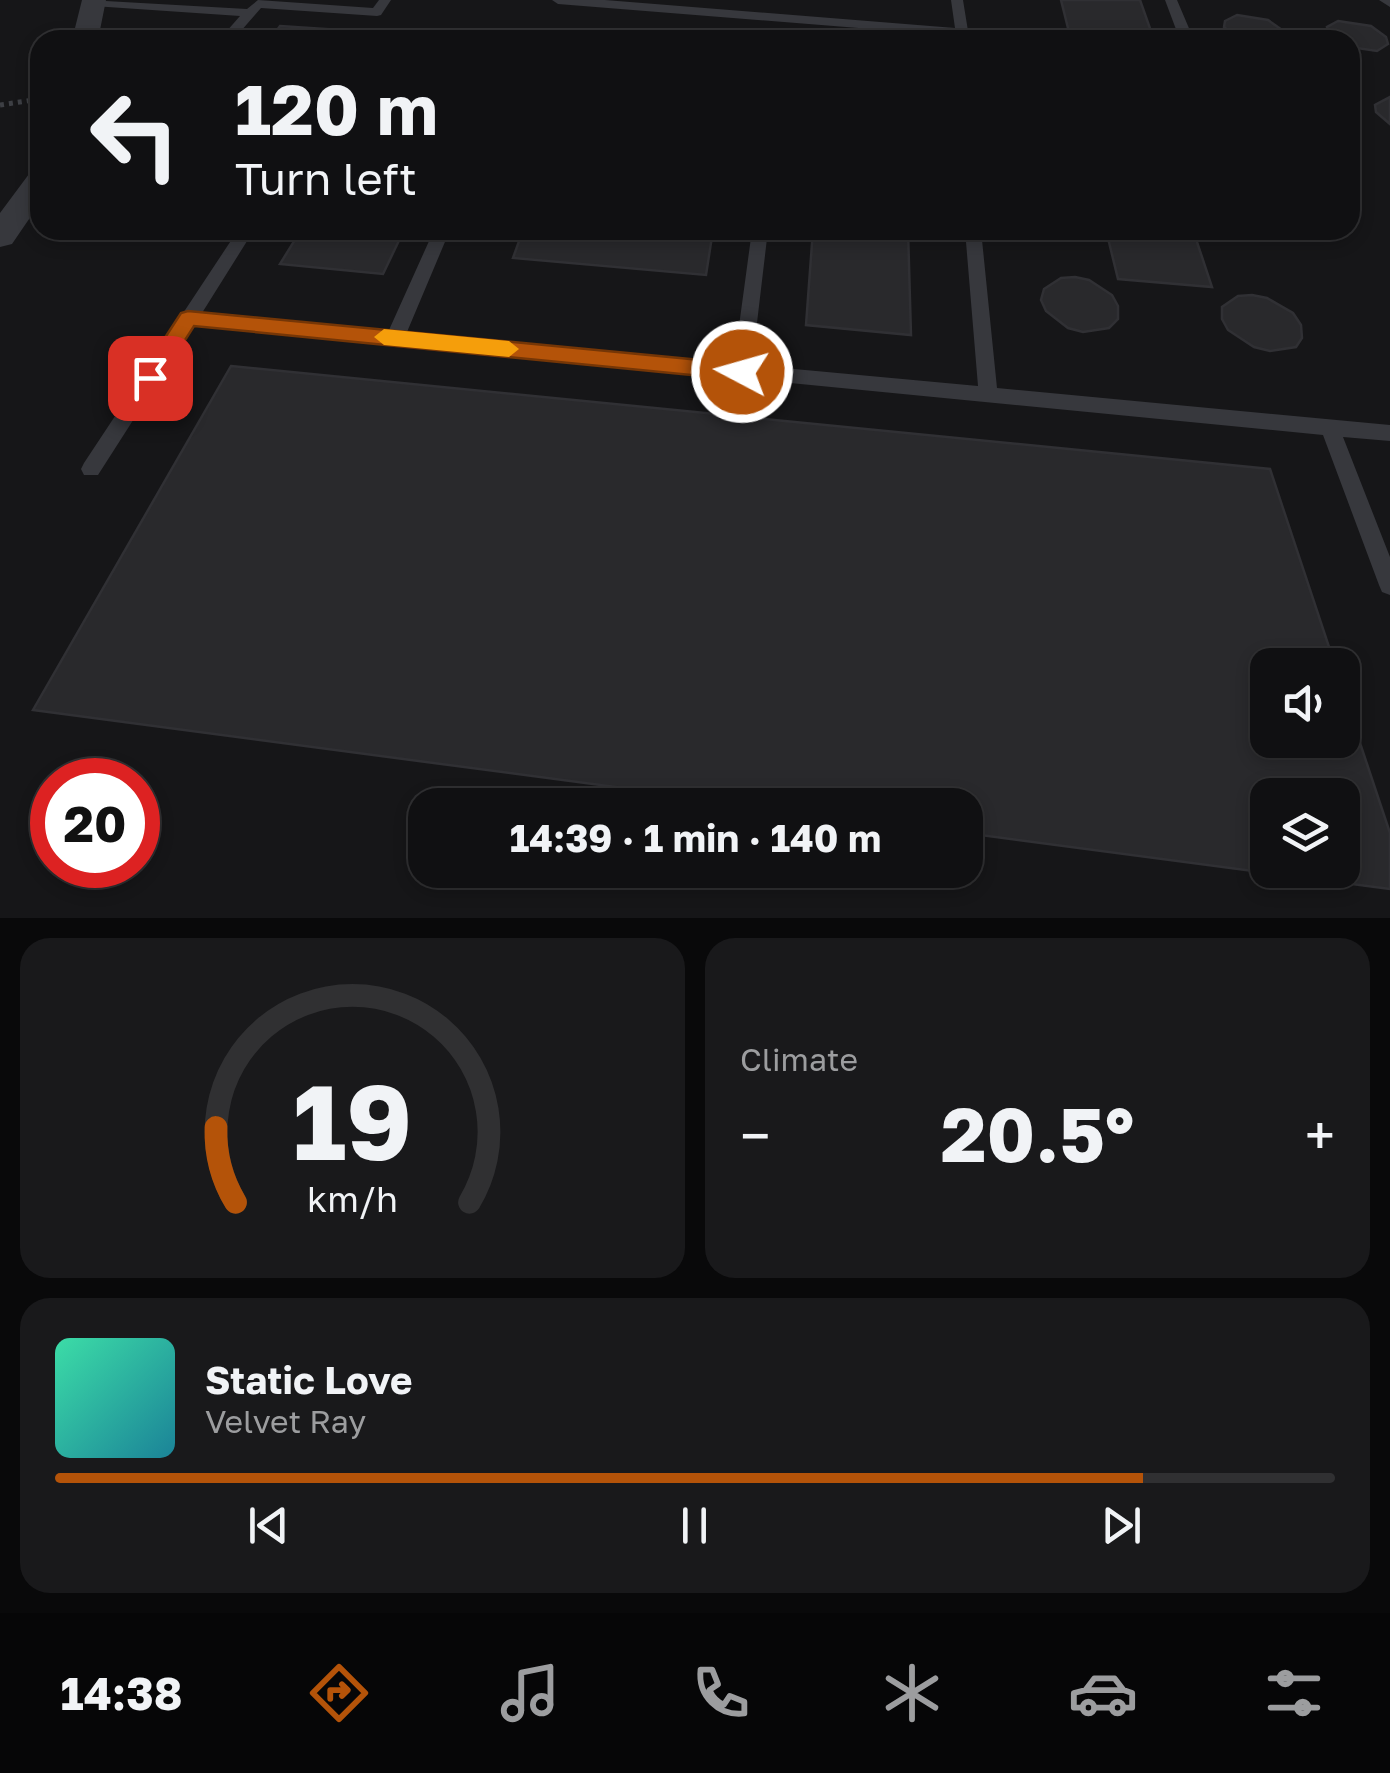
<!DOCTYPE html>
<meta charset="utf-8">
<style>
:root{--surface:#101012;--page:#19191b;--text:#f1f3f6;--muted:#9c9d9f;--line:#303032;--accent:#b45309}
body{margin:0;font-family:"Golos Text",sans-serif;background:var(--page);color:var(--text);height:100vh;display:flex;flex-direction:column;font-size:38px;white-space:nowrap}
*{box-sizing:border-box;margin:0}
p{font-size:32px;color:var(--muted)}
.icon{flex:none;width:55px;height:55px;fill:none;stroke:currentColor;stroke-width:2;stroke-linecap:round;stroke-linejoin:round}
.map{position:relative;height:918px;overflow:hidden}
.drawer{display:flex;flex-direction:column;gap:20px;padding:20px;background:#09090a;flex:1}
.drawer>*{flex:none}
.top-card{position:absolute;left:30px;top:30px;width:1330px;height:210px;border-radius:30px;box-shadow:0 5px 15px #0003,0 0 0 2px var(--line);background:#101012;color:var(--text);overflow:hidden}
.controls{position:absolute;left:1250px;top:648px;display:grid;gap:20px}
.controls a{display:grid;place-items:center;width:110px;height:110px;border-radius:20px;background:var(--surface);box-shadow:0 5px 15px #0003,0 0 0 2px var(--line);font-size:50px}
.speed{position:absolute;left:30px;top:758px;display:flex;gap:20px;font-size:50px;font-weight:700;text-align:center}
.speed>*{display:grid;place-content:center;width:130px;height:130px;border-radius:50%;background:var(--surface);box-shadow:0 5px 15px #0003,0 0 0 2px var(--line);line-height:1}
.speed .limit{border:15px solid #d22;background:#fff;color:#111}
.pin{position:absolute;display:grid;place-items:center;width:85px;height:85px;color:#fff;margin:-42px;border-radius:20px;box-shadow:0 5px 15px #0006}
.me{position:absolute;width:110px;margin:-55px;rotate:276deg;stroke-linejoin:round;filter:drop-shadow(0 0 8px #0008)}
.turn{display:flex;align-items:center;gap:35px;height:210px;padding:0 40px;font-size:45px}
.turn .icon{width:130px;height:130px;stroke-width:2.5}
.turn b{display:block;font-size:70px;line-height:85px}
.big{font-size:75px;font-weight:700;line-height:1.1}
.drawer .tile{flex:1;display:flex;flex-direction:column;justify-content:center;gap:15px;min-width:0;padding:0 35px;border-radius:30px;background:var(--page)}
.drawer .dial{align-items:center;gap:0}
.dial svg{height:260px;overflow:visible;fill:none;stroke:var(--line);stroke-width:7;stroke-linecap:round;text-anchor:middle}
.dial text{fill:var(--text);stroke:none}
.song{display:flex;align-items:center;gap:30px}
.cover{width:120px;height:120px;border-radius:15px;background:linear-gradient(135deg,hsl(160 70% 55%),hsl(190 70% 35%))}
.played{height:10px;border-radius:5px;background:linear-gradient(90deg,var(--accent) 85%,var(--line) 85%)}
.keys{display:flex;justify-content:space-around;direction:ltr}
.heat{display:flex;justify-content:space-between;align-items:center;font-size:55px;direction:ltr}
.drawer .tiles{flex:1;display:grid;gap:20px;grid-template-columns:1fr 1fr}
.tile:last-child{grid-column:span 2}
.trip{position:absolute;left:408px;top:788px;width:575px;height:100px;border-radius:30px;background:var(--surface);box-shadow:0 5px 15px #0003,0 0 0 2px var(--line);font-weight:700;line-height:100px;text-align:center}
.tabs{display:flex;height:160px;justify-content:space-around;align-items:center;background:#060607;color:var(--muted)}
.tabs .icon{width:70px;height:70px}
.tabs .active{color:var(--accent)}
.tabs b{font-size:45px;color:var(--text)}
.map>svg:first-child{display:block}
</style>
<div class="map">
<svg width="1390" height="918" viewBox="0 0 1390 918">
<rect width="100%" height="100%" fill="#161618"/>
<!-- building -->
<path fill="#29292c" stroke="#303034" stroke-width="2.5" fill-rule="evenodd" d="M 1061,0 L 1140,0 L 1153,37 L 1069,32 Z
M 1237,15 L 1268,20 L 1282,30 L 1283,37 L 1280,40 L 1238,38 L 1224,27 L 1225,21 Z
M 1338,21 L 1371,26 L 1386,37 L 1388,44 L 1377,51 L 1350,47 L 1350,40 L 1335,40 L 1328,33 L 1327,27 Z
M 280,26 L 342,30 L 336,40 L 270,40 Z
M 1390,97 L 1390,124 L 1376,112 L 1375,105 Z
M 301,230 L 404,230 L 383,274 L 280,264 Z
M 523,230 L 713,230 L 706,275 L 513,258 Z
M 813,230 L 908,230 L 911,335 L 806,325 Z
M 1106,230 L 1193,230 L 1212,287 L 1118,279 Z
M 1075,277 L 1089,280 L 1112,295 L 1118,306 L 1118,319 L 1109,328 L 1083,332 L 1068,328 L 1046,311 L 1041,300 L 1044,289 L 1061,278 Z
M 1252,295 L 1267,298 L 1293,313 L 1301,325 L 1302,338 L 1296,347 L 1270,351 L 1254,347 L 1228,330 L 1222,319 L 1222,307 L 1238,296 Z
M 231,366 L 1270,469 L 1335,665 L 1268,665 L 1268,740 L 1342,740 L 1342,689 L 1390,833 L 1390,889 L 965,833 L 965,805 L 751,805 L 33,710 ZM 1268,795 L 1342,795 L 1342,870 L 1268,870 Z"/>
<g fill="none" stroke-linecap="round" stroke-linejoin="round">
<!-- path -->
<path stroke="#3d3f44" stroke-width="5" stroke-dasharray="4 5" stroke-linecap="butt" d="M 0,105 L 40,99"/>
<!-- lane -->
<path fill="#37383d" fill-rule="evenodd" d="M 88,0 L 247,9 L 258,0 L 373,8 L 379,0 L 391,0 L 381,15 L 377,16 L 261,8 L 233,40 L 219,40 L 240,16 L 93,6 L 89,5 Z
M 552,0 L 605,0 L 955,28 L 951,0 L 963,0 L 968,31 L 977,40 L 963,40 L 958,36 L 558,4 Z
M 1165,0 L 1177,0 L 1194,40 L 1180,40 Z
M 1379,0 L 1390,0 L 1390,7 Z
M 238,230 L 254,230 L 202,313 L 389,330 L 434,230 L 450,230 L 407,332 L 734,363 L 752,230 L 768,230 L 752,365 L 978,386 L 965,230 L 981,230 L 997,388 L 1390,425 L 1390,441 L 1343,437 L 1390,557 L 1390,595 L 1382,592 L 1379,585 L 1323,435 L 194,325 L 98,475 L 84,475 L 81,469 L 84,463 Z"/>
<!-- street -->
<path fill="#37383d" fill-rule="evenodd" d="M 82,0 L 106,0 L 98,40 L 72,40 Z
M 40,171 L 40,203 L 12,244 L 0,247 L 0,213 L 29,174 Z"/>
</g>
<!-- route -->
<path fill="#b45309" stroke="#753606" stroke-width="2.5" d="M 188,311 L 742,364 L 752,372 L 742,380 L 194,326 L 157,384 L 142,384 L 139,378 L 142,373 L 181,313 Z"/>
<!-- slow -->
<path fill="#f59e0b" d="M 384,329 L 509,341 L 519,349 L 509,357 L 384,345 L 374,337 Z"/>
</svg>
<div class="controls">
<a><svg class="icon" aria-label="sound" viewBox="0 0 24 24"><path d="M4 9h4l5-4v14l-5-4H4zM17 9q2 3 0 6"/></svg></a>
<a><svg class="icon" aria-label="layers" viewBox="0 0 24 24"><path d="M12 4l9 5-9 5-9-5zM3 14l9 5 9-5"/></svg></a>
</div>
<div class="speed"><div class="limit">20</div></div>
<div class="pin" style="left:150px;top:378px;background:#d93025"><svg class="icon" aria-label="arrive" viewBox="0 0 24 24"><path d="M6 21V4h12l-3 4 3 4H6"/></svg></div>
<svg class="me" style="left:742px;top:372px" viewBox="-20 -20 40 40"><circle r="17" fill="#b45309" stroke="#fff" stroke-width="3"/><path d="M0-11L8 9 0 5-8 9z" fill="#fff"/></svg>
<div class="trip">14:39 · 1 min · 140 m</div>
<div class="top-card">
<div class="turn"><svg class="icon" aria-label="left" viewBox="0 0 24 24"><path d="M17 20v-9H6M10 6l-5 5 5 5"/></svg><div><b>120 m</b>Turn left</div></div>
</div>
</div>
<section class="drawer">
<div class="tiles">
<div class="tile dial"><svg viewBox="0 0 100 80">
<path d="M14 69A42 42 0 1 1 86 69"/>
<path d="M14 69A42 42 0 0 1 8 46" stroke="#b45309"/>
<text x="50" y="56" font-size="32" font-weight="700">19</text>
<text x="50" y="72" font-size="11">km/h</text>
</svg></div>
<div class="tile"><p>Climate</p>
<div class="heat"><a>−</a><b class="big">20.5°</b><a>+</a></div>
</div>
<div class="tile">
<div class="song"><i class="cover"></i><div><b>Static Love</b><p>Velvet Ray</p></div></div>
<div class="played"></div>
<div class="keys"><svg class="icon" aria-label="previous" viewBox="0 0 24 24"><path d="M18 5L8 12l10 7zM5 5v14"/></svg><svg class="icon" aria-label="pause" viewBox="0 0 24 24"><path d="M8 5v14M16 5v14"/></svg><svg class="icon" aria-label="next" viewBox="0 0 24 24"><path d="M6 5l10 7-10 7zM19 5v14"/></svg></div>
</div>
</div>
</section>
<nav class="tabs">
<b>14:38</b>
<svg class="icon active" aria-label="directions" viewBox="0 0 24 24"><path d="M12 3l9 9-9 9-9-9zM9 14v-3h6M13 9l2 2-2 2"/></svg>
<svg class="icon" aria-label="music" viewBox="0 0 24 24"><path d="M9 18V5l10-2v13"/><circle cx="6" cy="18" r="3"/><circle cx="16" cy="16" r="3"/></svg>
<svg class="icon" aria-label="phone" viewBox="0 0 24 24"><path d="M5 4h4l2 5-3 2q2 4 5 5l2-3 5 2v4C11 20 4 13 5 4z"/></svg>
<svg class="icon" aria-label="climate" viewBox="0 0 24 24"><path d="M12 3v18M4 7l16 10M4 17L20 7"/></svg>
<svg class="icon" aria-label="car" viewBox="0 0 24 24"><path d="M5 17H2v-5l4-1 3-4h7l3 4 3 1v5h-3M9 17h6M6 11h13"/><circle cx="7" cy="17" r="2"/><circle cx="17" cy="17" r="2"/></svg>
<svg class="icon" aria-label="filters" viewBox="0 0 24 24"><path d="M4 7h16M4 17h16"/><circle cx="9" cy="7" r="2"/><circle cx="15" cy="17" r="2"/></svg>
</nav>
